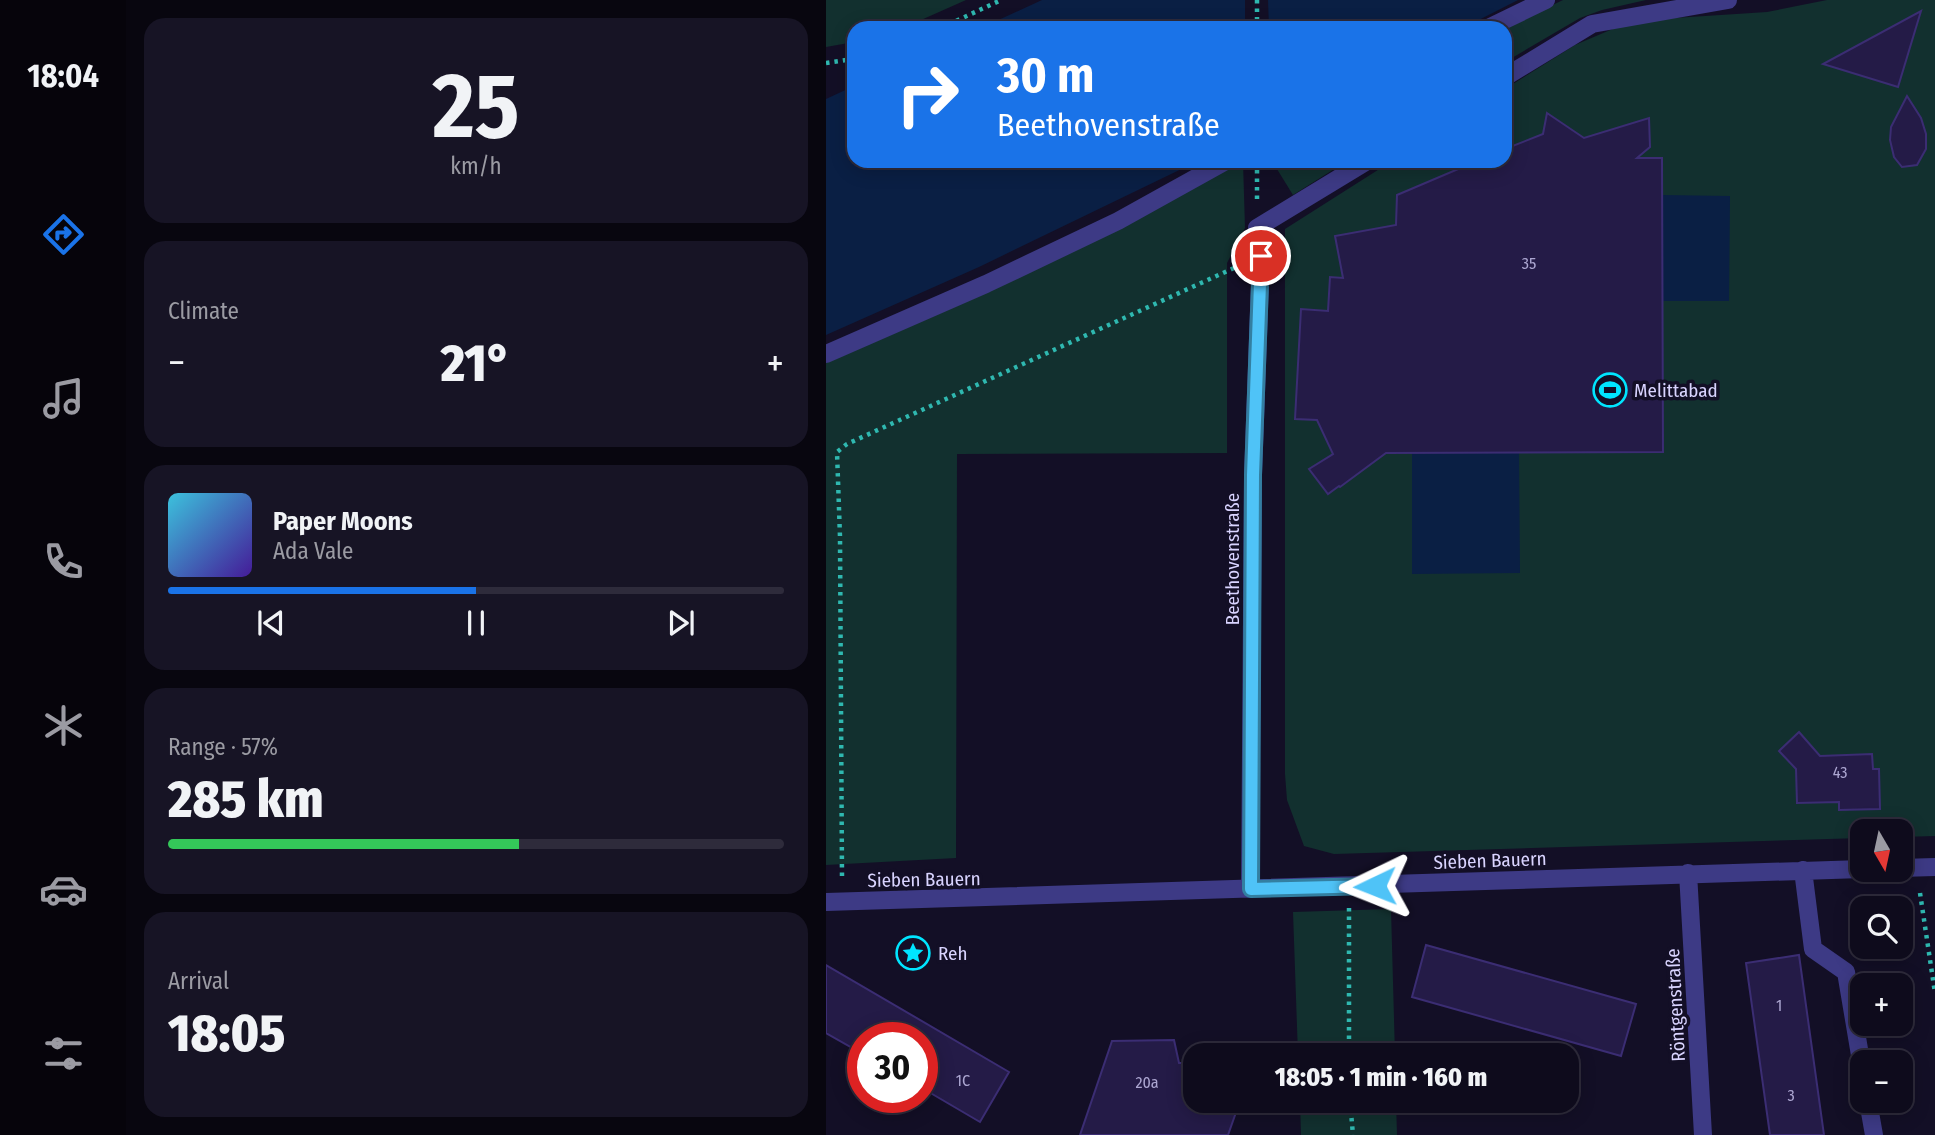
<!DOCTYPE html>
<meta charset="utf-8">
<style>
:root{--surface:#0e0b1c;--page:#171425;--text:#f1f3f6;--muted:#9b9ba3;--line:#2e2b3b;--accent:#1a73e8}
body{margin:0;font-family:"Fira Sans Condensed",sans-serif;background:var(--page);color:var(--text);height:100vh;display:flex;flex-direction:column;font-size:26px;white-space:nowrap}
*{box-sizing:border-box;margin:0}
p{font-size:23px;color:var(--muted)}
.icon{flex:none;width:38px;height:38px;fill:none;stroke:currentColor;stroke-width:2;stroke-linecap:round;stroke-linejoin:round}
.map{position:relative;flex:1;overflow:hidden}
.panel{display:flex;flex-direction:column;gap:18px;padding:18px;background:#08060f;width:700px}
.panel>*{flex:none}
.banner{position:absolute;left:21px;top:21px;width:665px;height:147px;border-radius:21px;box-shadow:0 4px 18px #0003,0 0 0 2px var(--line);background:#1a73e8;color:#fff;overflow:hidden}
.needle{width:46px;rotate:171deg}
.fabs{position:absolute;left:1024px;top:819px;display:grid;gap:14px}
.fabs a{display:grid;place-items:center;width:63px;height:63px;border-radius:14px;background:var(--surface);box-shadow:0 4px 18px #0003,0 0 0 2px var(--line);font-size:35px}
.speed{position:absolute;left:21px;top:1022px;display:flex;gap:14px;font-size:35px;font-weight:700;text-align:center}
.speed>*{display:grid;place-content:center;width:91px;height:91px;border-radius:50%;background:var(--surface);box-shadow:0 4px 18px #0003,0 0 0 2px var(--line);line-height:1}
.speed .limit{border:10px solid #d22;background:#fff;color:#111}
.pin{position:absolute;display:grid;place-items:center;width:60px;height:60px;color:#fff;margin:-30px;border:4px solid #fff;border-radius:50%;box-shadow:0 2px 7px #0007}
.me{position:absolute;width:77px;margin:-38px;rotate:268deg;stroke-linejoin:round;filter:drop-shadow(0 0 5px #0008)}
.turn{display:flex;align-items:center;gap:24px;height:147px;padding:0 35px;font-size:32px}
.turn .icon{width:91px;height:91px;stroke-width:2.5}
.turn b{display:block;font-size:49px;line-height:60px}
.big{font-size:52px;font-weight:800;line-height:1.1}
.panel .card{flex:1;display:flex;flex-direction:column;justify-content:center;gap:10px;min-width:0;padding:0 24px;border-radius:21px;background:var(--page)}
.panel .dial{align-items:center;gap:0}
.dial b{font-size:91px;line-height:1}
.song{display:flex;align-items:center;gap:21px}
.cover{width:84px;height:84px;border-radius:10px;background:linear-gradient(135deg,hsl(190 70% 55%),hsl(260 70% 35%))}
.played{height:7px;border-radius:4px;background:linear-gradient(90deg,var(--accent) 50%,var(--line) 50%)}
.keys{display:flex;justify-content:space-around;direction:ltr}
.heat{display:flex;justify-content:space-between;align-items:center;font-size:38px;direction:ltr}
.charge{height:10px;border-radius:5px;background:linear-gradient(90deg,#34c759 57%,var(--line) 0)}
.trip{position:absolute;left:357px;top:1043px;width:396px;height:70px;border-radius:21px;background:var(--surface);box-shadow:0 4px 18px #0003,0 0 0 2px var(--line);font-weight:800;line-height:70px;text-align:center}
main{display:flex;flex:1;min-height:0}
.tab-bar{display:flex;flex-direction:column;width:126px;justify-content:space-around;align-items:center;background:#06040b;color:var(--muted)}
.tab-bar .icon{width:49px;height:49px}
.tab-bar .current{color:var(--accent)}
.tab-bar b{font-size:32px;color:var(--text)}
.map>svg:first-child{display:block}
</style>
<main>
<nav class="tab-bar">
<b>18:04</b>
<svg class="icon current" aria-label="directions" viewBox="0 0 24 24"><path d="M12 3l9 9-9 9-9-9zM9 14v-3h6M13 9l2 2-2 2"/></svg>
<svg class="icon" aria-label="music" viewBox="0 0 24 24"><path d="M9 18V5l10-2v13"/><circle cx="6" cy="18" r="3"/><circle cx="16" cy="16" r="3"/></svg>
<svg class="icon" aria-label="phone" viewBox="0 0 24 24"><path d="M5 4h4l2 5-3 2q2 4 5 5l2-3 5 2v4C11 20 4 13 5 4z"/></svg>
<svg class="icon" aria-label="climate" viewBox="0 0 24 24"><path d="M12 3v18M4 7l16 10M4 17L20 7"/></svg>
<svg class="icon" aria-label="car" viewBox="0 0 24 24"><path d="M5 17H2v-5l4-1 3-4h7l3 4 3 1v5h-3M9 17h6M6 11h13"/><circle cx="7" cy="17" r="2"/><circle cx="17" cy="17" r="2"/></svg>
<svg class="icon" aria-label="filters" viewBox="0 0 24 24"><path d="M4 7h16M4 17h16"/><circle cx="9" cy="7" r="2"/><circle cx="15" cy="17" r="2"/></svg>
</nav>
<section class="panel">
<div class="card dial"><b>25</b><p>km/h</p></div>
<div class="card"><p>Climate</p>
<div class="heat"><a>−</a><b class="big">21°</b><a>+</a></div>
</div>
<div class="card">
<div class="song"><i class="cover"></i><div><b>Paper Moons</b><p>Ada Vale</p></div></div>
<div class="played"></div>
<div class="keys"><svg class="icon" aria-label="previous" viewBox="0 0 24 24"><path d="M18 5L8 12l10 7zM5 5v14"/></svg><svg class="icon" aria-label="pause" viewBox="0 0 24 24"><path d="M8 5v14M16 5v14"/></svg><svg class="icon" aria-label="next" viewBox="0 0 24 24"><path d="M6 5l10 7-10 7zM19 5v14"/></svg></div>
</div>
<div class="card"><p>Range · 57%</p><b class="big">285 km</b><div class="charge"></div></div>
<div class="card"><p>Arrival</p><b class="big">18:05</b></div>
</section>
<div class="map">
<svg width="1109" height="1135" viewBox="0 0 1109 1135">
<rect width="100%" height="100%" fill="#130f26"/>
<!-- green -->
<path fill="#12302f" d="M 0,0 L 140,0 L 77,28 L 28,28 L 28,42 L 0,47 Z
M 737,0 L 820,0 L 776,10 L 754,18 L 679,62 L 679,28 Z
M 1001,0 L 1109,0 L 1109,836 L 1075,837 L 1074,831 L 1036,831 L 1036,838 L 508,854 L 478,846 L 461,800 L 459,774 L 459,229 L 566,161 L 679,161 L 679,89 L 749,45 L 796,25 L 833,19 L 941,12 Z
M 415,161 L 417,161 L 419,228 L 401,263 L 401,453 L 131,454 L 130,858 L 0,865 L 0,363 C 141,301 282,240 415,161 Z
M 446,161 L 521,161 L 467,195 Z
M 565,909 L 569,1055 L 472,1055 L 467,912 Z
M 474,1101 L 570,1101 L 571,1135 L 475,1135 Z"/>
<!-- water -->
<path fill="#0a1f44" d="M 216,0 L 692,0 L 637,28 L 155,28 Z
M 28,86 L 28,161 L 372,161 L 153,267 L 0,335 L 0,99 Z
M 836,195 L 904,196 L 903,301 L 836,301 Z
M 586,453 L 693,453 L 694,573 L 586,574 Z"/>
<!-- pier -->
<path fill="#130f26" d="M 419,0 L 442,0 L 443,28 L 419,28 Z"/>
<!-- building -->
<path fill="#241b47" stroke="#3b2d73" stroke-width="2" d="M 1095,11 L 1072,87 L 997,64 Z
M 1081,96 L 1095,118 L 1100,134 L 1100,149 L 1091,165 L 1076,167 L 1068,157 L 1064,140 L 1065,127 Z
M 721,113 L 758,138 L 823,118 L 824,147 L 811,158 L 836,158 L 837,452 L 560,453 L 514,487 L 513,486 L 502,494 L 483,469 L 507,454 L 491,420 L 469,419 L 475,309 L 502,311 L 504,277 L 517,278 L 509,236 L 570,225 L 571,195 L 651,161 L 679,161 L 679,149 L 717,134 Z
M 973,732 L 994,756 L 1046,754 L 1047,769 L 1053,769 L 1054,809 L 1013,810 L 1013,802 L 971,803 L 970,769 L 953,751 Z
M 600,945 L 810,1004 L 795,1056 L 586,997 Z
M 973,955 L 998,1135 L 944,1135 L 920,963 Z
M 0,965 L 183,1072 L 154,1122 L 96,1088 L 96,1038 L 37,1038 L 37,1054 L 0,1033 Z
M 348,1040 L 353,1063 L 369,1063 L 369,1101 L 414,1101 L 402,1135 L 254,1135 L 286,1041 Z"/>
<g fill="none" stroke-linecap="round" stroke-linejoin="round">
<!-- path -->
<path stroke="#2fb8b0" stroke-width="4.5" stroke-dasharray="3.5 5" stroke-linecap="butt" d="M 431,0 L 431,28
M 115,28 L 175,0
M 0,63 L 28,59
M 431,199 L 431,161
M 16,876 L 14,537 L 11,452 L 21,444 L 408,268
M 1094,893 L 1109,993
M 523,908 L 523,1055
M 524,1101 L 527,1135"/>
<!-- minor -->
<path stroke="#3d3a85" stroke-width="18" d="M 662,28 L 720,0
M 679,77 L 766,24 L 902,0
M 0,354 L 160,284 L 292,221 L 400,161
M 1074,868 L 1109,867
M 977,870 L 987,949 L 1020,972 L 1036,1067
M 862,873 L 877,1135
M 424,889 L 427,475 L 435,256 L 431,228 L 541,161
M 0,902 L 1036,869
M 1042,1101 L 1048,1135"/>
</g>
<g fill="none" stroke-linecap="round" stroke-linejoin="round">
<defs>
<path id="route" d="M 435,256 L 427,475 L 425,889 L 549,886"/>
</defs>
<!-- route casing -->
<use href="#route" stroke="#337fa1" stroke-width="18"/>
<!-- route -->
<use href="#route" stroke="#4fc3f7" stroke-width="12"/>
</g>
<!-- icons -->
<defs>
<symbol id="stadium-ring" viewBox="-11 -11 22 22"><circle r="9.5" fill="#130f26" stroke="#00e5ff" stroke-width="1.5"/><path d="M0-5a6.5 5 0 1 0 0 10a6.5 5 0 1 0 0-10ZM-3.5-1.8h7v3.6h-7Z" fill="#00e5ff"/></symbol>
<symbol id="sight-ring" viewBox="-11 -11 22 22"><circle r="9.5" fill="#130f26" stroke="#00e5ff" stroke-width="1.5"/><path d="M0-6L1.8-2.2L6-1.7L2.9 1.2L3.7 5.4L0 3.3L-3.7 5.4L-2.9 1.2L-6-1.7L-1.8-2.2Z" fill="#00e5ff"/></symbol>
</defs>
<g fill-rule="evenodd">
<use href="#stadium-ring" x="765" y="371" width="38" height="38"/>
<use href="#sight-ring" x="68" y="934" width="38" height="38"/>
</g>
<g text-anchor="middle" stroke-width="7" stroke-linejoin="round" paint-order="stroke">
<!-- number labels -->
<g font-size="16" fill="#aca6d1">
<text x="703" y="269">35</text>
<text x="1014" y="778">43</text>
<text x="953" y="1011">1</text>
<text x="137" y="1086">1C</text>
<text x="321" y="1088">20a</text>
<text x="965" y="1101">3</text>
</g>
<!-- poi labels -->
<g font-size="19" fill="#d9d4ff" stroke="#130f26" text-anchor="start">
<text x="808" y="397">Melittabad</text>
<text x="112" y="960">Reh</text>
</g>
<!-- street labels -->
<g font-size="19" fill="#d9d4ff" stroke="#130f26">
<text transform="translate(406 559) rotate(-90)" y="7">Beethovenstraße</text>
<text transform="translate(664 860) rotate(-2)" y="7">Sieben Bauern</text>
<text transform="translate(98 879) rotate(-1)" y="7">Sieben Bauern</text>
<text transform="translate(849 1005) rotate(-93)" y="7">Röntgenstraße</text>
</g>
</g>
</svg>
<div class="fabs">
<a><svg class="needle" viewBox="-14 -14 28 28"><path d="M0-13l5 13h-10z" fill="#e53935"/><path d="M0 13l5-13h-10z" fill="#9b9ba3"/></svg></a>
<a><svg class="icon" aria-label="search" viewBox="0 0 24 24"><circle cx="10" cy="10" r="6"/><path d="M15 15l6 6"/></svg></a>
<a>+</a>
<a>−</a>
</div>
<div class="speed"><div class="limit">30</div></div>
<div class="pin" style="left:435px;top:256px;background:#d93025"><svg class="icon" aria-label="arrive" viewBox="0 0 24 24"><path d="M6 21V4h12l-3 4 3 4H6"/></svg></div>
<svg class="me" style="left:549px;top:886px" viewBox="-20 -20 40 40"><path d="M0-17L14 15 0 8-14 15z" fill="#4fc3f7" stroke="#fff" stroke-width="4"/></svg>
<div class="trip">18:05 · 1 min · 160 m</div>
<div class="banner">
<div class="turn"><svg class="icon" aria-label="right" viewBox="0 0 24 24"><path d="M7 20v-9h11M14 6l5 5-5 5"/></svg><div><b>30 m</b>Beethovenstraße</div></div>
</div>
</div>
</main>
